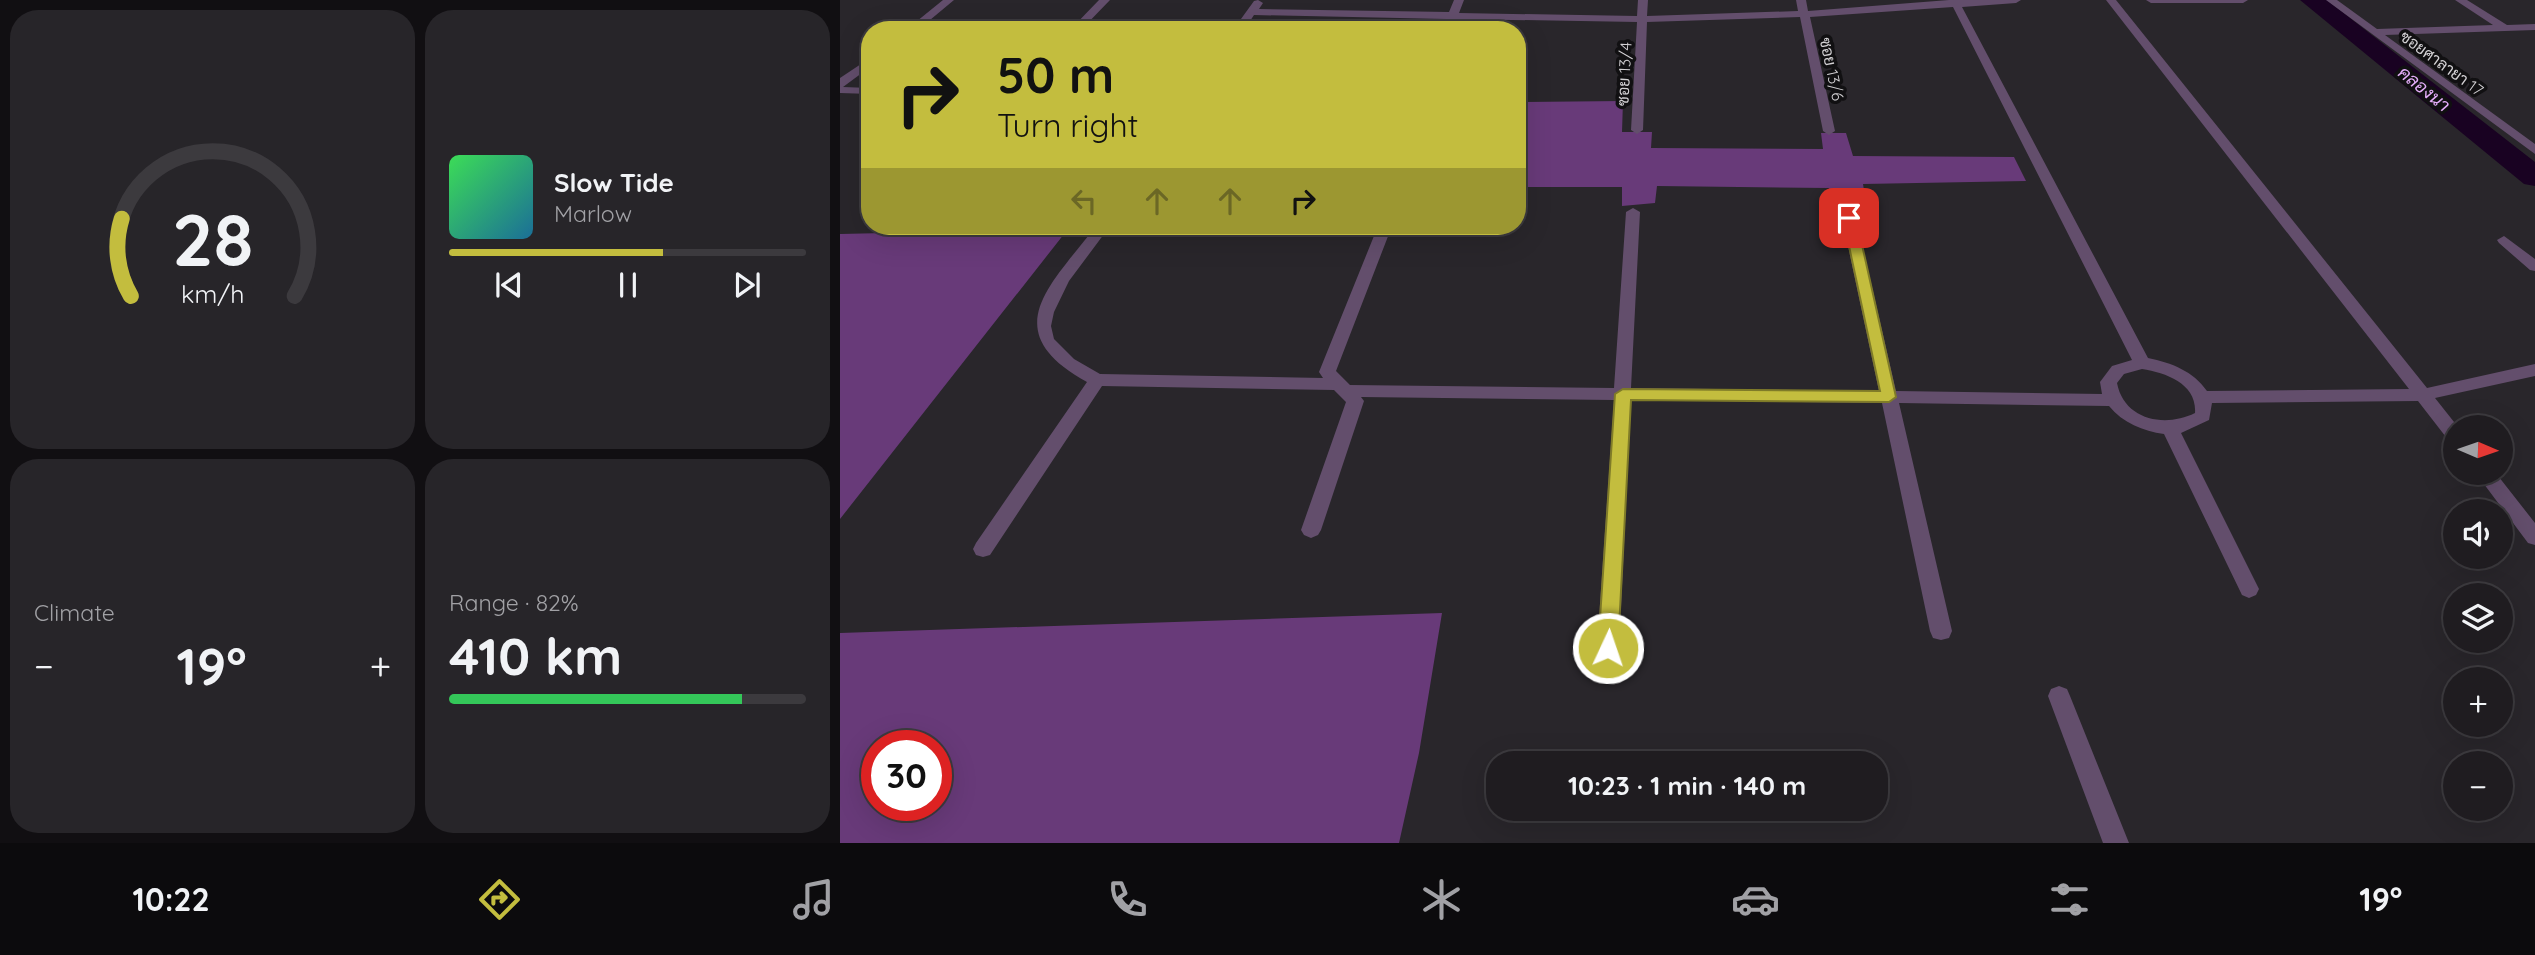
<!DOCTYPE html>
<meta charset="utf-8">
<style>
:root{--surface:#1f1c20;--page:#272529;--text:#f1f3f6;--muted:#a1a1a5;--line:#3c3a3e;--accent:#c3bd3e}
body{margin:0;font-family:Quicksand,Sarabun,sans-serif;background:var(--page);color:var(--text);height:100vh;display:flex;flex-direction:column;font-size:26px;white-space:nowrap}
*{box-sizing:border-box;margin:0}
p{font-size:23px;color:var(--muted)}
.icon{flex:none;width:38px;height:38px;fill:none;stroke:currentColor;stroke-width:2;stroke-linecap:round;stroke-linejoin:round}
.map{position:relative;flex:1;overflow:hidden}
.drawer{display:flex;flex-direction:column;gap:10px;padding:10px;background:#110f12;width:840px}
.drawer>*{flex:none}
.hud{position:absolute;left:21px;top:21px;width:665px;height:214px;border-radius:28px;box-shadow:0 7px 28px #0002,0 0 0 2px var(--line);background:#c3bd3e;color:#111;overflow:hidden}
.needle{width:46px;rotate:92deg}
.fabs{position:absolute;left:1603px;top:415px;display:grid;gap:14px}
.fabs a{display:grid;place-items:center;width:70px;height:70px;border-radius:50%;background:var(--surface);box-shadow:0 7px 28px #0002,0 0 0 2px var(--line);font-size:35px}
.speed{position:absolute;left:21px;top:730px;display:flex;gap:14px;font-size:35px;font-weight:700;text-align:center}
.speed>*{display:grid;place-content:center;width:91px;height:91px;border-radius:50%;background:var(--surface);box-shadow:0 7px 28px #0002,0 0 0 2px var(--line);line-height:1}
.speed .limit{border:10px solid #d22;background:#fff;color:#111}
.pin{position:absolute;display:grid;place-items:center;width:60px;height:60px;color:#fff;margin:-30px;border-radius:14px;box-shadow:0 4px 10px #0006}
.me{position:absolute;width:77px;margin:-38px;rotate:3deg;stroke-linejoin:round;filter:drop-shadow(0 0 5px #0008)}
.turn{display:flex;align-items:center;gap:24px;height:147px;padding:0 21px;font-size:32px}
.turn .icon{width:91px;height:91px;stroke-width:2.5}
.turn b{display:block;font-size:49px;line-height:60px}
.lanes{display:flex;align-items:center;height:66px;padding:0 21px;background:#0003;justify-content:center;gap:35px;direction:ltr}
.lanes .off{opacity:.35}
.big{font-size:52px;font-weight:800;line-height:1.1}
.drawer .tile{flex:1;display:flex;flex-direction:column;justify-content:center;gap:10px;min-width:0;padding:0 24px;border-radius:28px;background:var(--page)}
.drawer .dial{align-items:center;gap:0}
.dial svg{height:182px;overflow:visible;fill:none;stroke:var(--line);stroke-width:7;stroke-linecap:round;text-anchor:middle}
.dial text{fill:var(--text);stroke:none}
.song{display:flex;align-items:center;gap:21px}
.cover{width:84px;height:84px;border-radius:10px;background:linear-gradient(135deg,hsl(130 70% 55%),hsl(200 70% 35%))}
.played{height:7px;border-radius:4px;background:linear-gradient(90deg,var(--accent) 60%,var(--line) 60%)}
.keys{display:flex;justify-content:space-around;direction:ltr}
.heat{display:flex;justify-content:space-between;align-items:center;font-size:38px;direction:ltr}
.charge{height:10px;border-radius:5px;background:linear-gradient(90deg,#34c759 82%,var(--line) 0)}
.drawer .tiles{flex:1;display:grid;gap:10px;grid-template-columns:repeat(2,1fr)}
.trip{position:absolute;left:646px;top:751px;width:402px;height:70px;border-radius:28px;background:var(--surface);box-shadow:0 7px 28px #0002,0 0 0 2px var(--line);font-weight:800;line-height:70px;text-align:center}
.menu{display:flex;height:112px;justify-content:space-around;align-items:center;background:#0c0b0d;color:var(--muted)}
.menu .icon{width:49px;height:49px}
.menu .on{color:var(--accent)}
.menu b{font-size:32px;color:var(--text)}
main{display:flex;flex:1;min-height:0}
.map>svg:first-child{display:block}
</style>
<main>
<section class="drawer">
<div class="tiles">
<div class="tile dial"><svg viewBox="0 0 100 80">
<path d="M14 69A42 42 0 1 1 86 69"/>
<path d="M14 69A42 42 0 0 1 10 35" stroke="#c3bd3e"/>
<text x="50" y="56" font-size="32" font-weight="700">28</text>
<text x="50" y="72" font-size="11">km/h</text>
</svg></div>
<div class="tile">
<div class="song"><i class="cover"></i><div><b>Slow Tide</b><p>Marlow</p></div></div>
<div class="played"></div>
<div class="keys"><svg class="icon" aria-label="previous" viewBox="0 0 24 24"><path d="M18 5L8 12l10 7zM5 5v14"/></svg><svg class="icon" aria-label="pause" viewBox="0 0 24 24"><path d="M8 5v14M16 5v14"/></svg><svg class="icon" aria-label="next" viewBox="0 0 24 24"><path d="M6 5l10 7-10 7zM19 5v14"/></svg></div>
</div>
<div class="tile"><p>Climate</p>
<div class="heat"><a>−</a><b class="big">19°</b><a>+</a></div>
</div>
<div class="tile"><p>Range · 82%</p><b class="big">410 km</b><div class="charge"></div></div>
</div>
</section>
<div class="map">
<svg width="1695" height="843" viewBox="0 0 1695 843">
<rect width="100%" height="100%" fill="#29262b"/>
<!-- green -->
<path fill="#683a79" fill-rule="evenodd" d="M 783,101 L 782,132 L 812,132 L 811,148 L 983,149 L 981,133 L 1006,133 L 1013,156 L 1174,157 L 1186,181 L 1023,184 L 1028,215 L 995,214 L 989,188 L 817,186 L 815,203 L 782,206 L 782,187 L 677,187 L 677,102 Z
M 228,229 L 0,519 L 0,234 Z
M 602,613 L 579,753 L 559,843 L 0,843 L 0,633 ZM 37,746 L 96,746 L 96,805 L 37,805 Z"/>
<g fill="none" stroke-linecap="round" stroke-linejoin="round">
<!-- canal -->
<path fill="#190222" fill-rule="evenodd" d="M 1460,0 L 1487,0 L 1695,162 L 1695,186 L 1684,184 Z"/>
<!-- minor -->
<path fill="#634e6c" fill-rule="evenodd" d="M 103,0 L 114,0 L 78,30 L 66,30 Z
M 259,0 L 270,0 L 241,30 L 230,30 Z
M 418,0 L 423,3 L 419,9 L 609,12 L 614,0 L 624,0 L 619,13 L 797,16 L 798,0 L 808,0 L 807,16 L 958,11 L 956,0 L 966,0 L 968,11 L 1109,0 L 1181,0 L 1176,3 L 1122,7 L 1308,358 C 1332,363 1353,371 1367,391 L 1569,389 L 1266,0 L 1276,0 L 1587,388 L 1695,364 L 1695,376 L 1595,398 L 1618,427 L 1615,427 L 1615,442 L 1609,441 L 1578,401 L 1372,403 L 1369,420 L 1341,433 L 1419,589 L 1416,595 L 1409,598 L 1402,595 L 1324,434 C 1303,431 1283,423 1269,406 L 1059,403 L 1112,631 L 1109,638 L 1101,640 L 1093,638 L 1090,631 L 1042,403 L 791,400 L 779,648 L 776,655 L 768,658 L 760,655 L 757,648 L 774,400 L 521,397 L 524,401 L 481,530 L 478,535 L 471,538 L 464,535 L 461,530 L 506,402 L 494,390 L 262,386 L 150,555 L 143,557 L 136,555 L 133,549 L 136,543 L 247,382 C 155,331 210,286 256,226 L 270,226 L 229,281 L 214,312 L 211,326 L 214,339 L 234,359 L 260,374 L 483,378 L 479,372 L 538,226 L 552,226 L 496,371 L 510,385 L 774,388 L 786,212 L 793,208 L 800,212 L 791,388 L 1039,391 L 1002,218 L 1009,214 L 1016,218 L 1056,391 L 1262,394 L 1260,382 L 1272,366 L 1292,360 L 1113,7 L 970,17 L 995,131 L 989,135 L 983,131 L 960,17 L 807,22 L 803,130 L 797,134 L 791,130 L 797,22 L 617,19 L 612,30 L 602,30 L 606,19 L 414,15 L 404,30 L 393,30 L 414,1 ZM 1302,369 C 1327,373 1357,384 1355,413 C 1325,428 1284,420 1277,383 L 1284,374 Z
M 1306,0 L 1408,0 L 1403,3 L 1311,3 Z
M 1486,0 L 1497,0 L 1537,29 L 1653,25 L 1615,0 L 1627,0 L 1667,25 L 1695,24 L 1695,30 L 1545,35 L 1695,144 L 1695,154 Z
M 30,58 L 30,67 L 3,87 L 30,88 L 30,94 L 0,93 L 0,78 Z
M 1664,236 L 1695,259 L 1695,271 L 1690,270 L 1659,243 L 1657,240 Z
M 1635,472 L 1655,472 L 1695,523 L 1695,545 L 1688,543 Z
M 1219,686 L 1227,689 L 1230,696 L 1289,843 L 1263,843 L 1208,696 L 1211,689 Z"/>
</g>
<!-- route -->
<path fill="#c3bd3e" stroke="#7f7b28" stroke-width="2" d="M 1009,215 L 1016,218 L 1056,397 L 1049,402 L 791,400 L 778,648 L 775,654 L 768,656 L 761,654 L 758,648 L 775,394 L 783,389 L 1040,391 L 1003,218 Z"/>
<g text-anchor="middle" stroke-width="7" stroke-linejoin="round" paint-order="stroke">
<!-- far-street labels -->
<g font-size="16" fill="#d3d1d4" stroke="#111012">
<text transform="translate(1602 63) rotate(36)" y="6">ซอยศาลายา 17</text>
<text transform="translate(992 69) rotate(78)" y="6">ซอย 13/6</text>
<text transform="translate(784 74) rotate(-87)" y="6">ซอย 13/4</text>
</g>
<!-- far-water labels -->
<g font-size="18" font-style="italic" fill="#e4adf9" stroke="#111012">
<text transform="translate(1584 89) rotate(39)" y="6">คลองนา</text>
</g>
</g>
</svg>
<div class="fabs">
<a><svg class="needle" viewBox="-14 -14 28 28"><path d="M0-13l5 13h-10z" fill="#e53935"/><path d="M0 13l5-13h-10z" fill="#a1a1a5"/></svg></a>
<a><svg class="icon" aria-label="sound" viewBox="0 0 24 24"><path d="M4 9h4l5-4v14l-5-4H4zM17 9q2 3 0 6"/></svg></a>
<a><svg class="icon" aria-label="layers" viewBox="0 0 24 24"><path d="M12 4l9 5-9 5-9-5zM3 14l9 5 9-5"/></svg></a>
<a>+</a>
<a>−</a>
</div>
<div class="speed"><div class="limit">30</div></div>
<div class="pin" style="left:1009px;top:218px;background:#d93025"><svg class="icon" aria-label="arrive" viewBox="0 0 24 24"><path d="M6 21V4h12l-3 4 3 4H6"/></svg></div>
<svg class="me" style="left:768px;top:648px" viewBox="-20 -20 40 40"><circle r="17" fill="#c3bd3e" stroke="#fff" stroke-width="3"/><path d="M0-11L8 9 0 5-8 9z" fill="#fff"/></svg>
<div class="trip">10:23 · 1 min · 140 m</div>
<div class="hud">
<div class="turn"><svg class="icon" aria-label="right" viewBox="0 0 24 24"><path d="M7 20v-9h11M14 6l5 5-5 5"/></svg><div><b>50 m</b>Turn right</div></div>
<div class="lanes"><svg class="icon off" aria-label="left" viewBox="0 0 24 24"><path d="M17 20v-9H6M10 6l-5 5 5 5"/></svg><svg class="icon off" aria-label="ahead" viewBox="0 0 24 24"><path d="M12 20V5M6 11l6-6 6 6"/></svg><svg class="icon off" aria-label="ahead" viewBox="0 0 24 24"><path d="M12 20V5M6 11l6-6 6 6"/></svg><svg class="icon" aria-label="right" viewBox="0 0 24 24"><path d="M7 20v-9h11M14 6l5 5-5 5"/></svg></div>
</div>
</div>
</main>
<nav class="menu">
<b>10:22</b>
<svg class="icon on" aria-label="directions" viewBox="0 0 24 24"><path d="M12 3l9 9-9 9-9-9zM9 14v-3h6M13 9l2 2-2 2"/></svg>
<svg class="icon" aria-label="music" viewBox="0 0 24 24"><path d="M9 18V5l10-2v13"/><circle cx="6" cy="18" r="3"/><circle cx="16" cy="16" r="3"/></svg>
<svg class="icon" aria-label="phone" viewBox="0 0 24 24"><path d="M5 4h4l2 5-3 2q2 4 5 5l2-3 5 2v4C11 20 4 13 5 4z"/></svg>
<svg class="icon" aria-label="climate" viewBox="0 0 24 24"><path d="M12 3v18M4 7l16 10M4 17L20 7"/></svg>
<svg class="icon" aria-label="car" viewBox="0 0 24 24"><path d="M5 17H2v-5l4-1 3-4h7l3 4 3 1v5h-3M9 17h6M6 11h13"/><circle cx="7" cy="17" r="2"/><circle cx="17" cy="17" r="2"/></svg>
<svg class="icon" aria-label="filters" viewBox="0 0 24 24"><path d="M4 7h16M4 17h16"/><circle cx="9" cy="7" r="2"/><circle cx="15" cy="17" r="2"/></svg>
<b>19°</b>
</nav>
